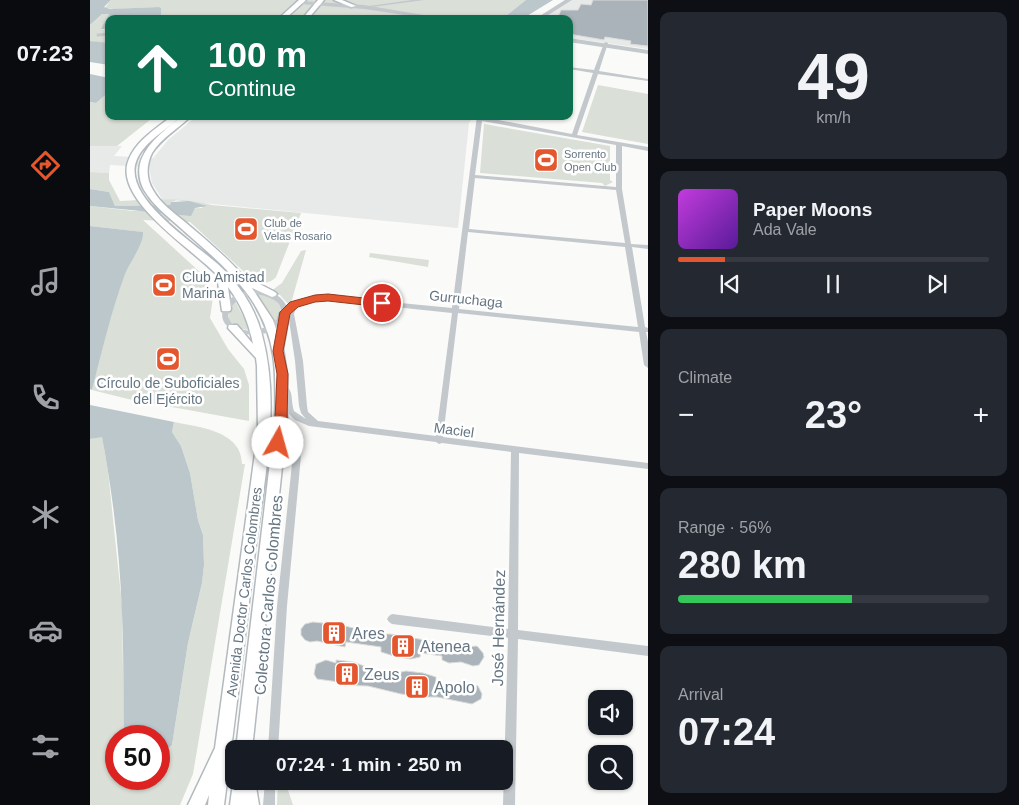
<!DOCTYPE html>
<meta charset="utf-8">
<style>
:root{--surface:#171b24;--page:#242831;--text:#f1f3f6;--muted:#9ea1a6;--line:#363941;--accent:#e4572e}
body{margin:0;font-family:Arial,sans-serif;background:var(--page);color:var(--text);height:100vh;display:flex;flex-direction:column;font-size:19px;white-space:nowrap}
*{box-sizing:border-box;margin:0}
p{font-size:16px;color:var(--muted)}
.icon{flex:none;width:28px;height:28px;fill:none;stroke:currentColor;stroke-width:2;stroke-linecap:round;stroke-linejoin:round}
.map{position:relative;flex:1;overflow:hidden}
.sheet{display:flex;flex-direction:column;gap:12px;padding:12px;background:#0d0f14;width:371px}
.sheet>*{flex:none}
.top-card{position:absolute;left:15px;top:15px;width:468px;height:105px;border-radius:10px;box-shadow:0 1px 4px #0004;background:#0b6e4f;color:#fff;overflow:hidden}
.controls{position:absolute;left:498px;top:690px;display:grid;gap:10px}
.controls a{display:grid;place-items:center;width:45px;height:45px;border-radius:10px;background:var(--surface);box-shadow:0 1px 4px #0004;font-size:25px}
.speed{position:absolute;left:15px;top:725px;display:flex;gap:10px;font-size:25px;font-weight:700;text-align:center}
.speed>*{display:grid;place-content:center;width:65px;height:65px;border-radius:50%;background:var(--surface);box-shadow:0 1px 4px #0004;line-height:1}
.speed .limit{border:8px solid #d22;background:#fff;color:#111}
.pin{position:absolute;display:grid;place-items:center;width:42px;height:42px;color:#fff;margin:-21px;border:2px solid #fff;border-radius:50%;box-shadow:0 1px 5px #0007}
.me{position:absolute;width:55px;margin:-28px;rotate:7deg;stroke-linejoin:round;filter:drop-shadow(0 0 4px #0008)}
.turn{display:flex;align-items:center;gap:18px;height:105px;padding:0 20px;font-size:22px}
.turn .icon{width:65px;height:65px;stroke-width:2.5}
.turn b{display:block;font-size:35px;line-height:42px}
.big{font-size:38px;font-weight:600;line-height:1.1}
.sheet .widget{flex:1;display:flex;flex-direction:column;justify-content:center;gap:8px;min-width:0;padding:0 18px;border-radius:10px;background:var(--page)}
.sheet .dial{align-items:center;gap:0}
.dial b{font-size:65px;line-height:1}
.song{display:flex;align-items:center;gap:15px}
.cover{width:60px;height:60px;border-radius:8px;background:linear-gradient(135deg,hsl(290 70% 55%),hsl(270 70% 35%))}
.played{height:5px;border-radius:2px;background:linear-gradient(90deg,var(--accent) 15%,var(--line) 15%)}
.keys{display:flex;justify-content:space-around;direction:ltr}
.heat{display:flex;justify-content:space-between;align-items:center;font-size:28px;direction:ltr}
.charge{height:8px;border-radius:4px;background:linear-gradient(90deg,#34c759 56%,var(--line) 0)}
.trip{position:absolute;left:135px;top:740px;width:288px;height:50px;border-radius:10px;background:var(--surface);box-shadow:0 1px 4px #0004;font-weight:600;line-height:50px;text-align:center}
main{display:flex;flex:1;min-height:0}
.menu{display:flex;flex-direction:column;width:90px;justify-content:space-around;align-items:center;background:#090b0e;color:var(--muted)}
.menu .icon{width:35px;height:35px}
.menu .active{color:var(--accent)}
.menu b{font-size:22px;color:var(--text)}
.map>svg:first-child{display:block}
</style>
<main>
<nav class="menu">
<b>07:23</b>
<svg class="icon active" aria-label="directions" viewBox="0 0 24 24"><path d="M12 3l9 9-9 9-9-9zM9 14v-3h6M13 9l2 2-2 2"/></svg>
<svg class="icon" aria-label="music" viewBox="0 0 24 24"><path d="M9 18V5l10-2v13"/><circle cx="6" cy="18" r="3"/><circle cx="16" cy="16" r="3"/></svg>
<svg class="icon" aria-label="phone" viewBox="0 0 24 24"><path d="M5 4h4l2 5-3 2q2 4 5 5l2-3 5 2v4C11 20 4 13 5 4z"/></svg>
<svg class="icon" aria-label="climate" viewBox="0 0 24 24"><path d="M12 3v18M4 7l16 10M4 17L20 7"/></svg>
<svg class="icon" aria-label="car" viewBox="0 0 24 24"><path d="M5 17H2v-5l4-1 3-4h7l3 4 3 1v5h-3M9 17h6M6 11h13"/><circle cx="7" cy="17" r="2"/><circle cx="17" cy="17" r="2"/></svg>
<svg class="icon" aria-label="filters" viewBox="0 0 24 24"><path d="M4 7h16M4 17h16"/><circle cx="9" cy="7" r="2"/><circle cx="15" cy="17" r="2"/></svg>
</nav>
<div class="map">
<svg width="558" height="805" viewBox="0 0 558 805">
<rect width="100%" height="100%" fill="#fafaf8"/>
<!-- built -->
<path fill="#e8e9e9" d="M 479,0 L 558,0 L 558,49 L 479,38 L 479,19 L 448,19 Z
M 107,116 L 384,116 L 379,123 L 368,228 L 72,199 L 62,183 L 59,167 L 20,165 L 19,173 L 0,172 L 0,146 L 32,146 L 24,156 L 63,158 L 78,140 Z"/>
<!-- green -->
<path fill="#dadfd7" d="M 21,0 L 436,0 L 412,19 L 71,19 L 71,8 L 69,7 L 24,9 L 15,8 Z
M 12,14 L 19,14 L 12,30 L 19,30 L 19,44 L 0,41 L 0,25 Z
M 508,85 L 558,94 L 558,144 L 492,132 Z
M 19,92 L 19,116 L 65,116 L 27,146 L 0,146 L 0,102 L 6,103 Z
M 394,124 L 520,146 L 520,180 L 523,182 L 515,186 L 512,183 L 390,173 Z
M 0,172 L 19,173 L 19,180 L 30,201 C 61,199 91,197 122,205 L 211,213 L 186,277 C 180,284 172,283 164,281 L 100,222 L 53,220 L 112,274 L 123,297 L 120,318 L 138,349 L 154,369 L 159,385 L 159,421 L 38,399 L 2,390 C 12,349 21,309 36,270 C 41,258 55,244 52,232 L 0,226 L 0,206 L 43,211 L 112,208 L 113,205 L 87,200 L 81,202 L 80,205 L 25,206 L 19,192 L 0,189 Z
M 216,250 L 202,300 L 198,304 L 190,295 L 181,291 L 192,283 L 211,251 Z
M 280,253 L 339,260 L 338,267 L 279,257 Z
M 167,293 L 184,298 L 191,307 L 190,317 L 183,326 Z
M 145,301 L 160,330 L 149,329 L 138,319 L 139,310 Z
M 84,422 C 109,427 152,431 152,464 L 155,464 L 103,774 L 90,805 L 0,805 L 0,439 L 12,436 L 18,471 L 32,605 L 34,736 L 26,736 L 26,779 L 69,779 L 69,753 L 74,752 L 82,745 L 98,643 L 112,583 L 114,565 L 113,535 L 108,520 L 100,473 L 91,446 L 82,432 Z
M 188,781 L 195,781 L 203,805 L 187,805 Z"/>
<!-- water -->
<path fill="#bbc7cb" d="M 0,0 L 21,0 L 14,7 L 20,9 L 69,7 L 71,8 L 71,19 L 19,19 L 19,30 L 11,29 L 19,14 L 12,14 L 0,25 Z
M 436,0 L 463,0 L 432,19 L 412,19 Z
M 0,41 L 19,43 L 19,65 L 0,62 Z
M 0,74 L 19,78 L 19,92 L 6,103 L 0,102 Z
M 0,189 L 19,192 L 25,206 L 80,205 L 81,202 L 99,201 L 117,206 L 105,208 L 101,216 L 0,206 Z
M 0,226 L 53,232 C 54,245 40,261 35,274 C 21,312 12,351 2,390 L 0,389 Z
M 0,405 L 84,422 L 82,432 L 91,446 L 100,473 L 108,520 L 113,535 L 114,565 L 112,583 L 98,643 L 82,745 L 74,752 L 69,753 L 69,736 L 34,736 C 33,696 34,655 32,614 C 30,555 23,495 12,437 L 0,439 Z"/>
<!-- building -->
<path fill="#aab3b9" stroke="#dcdcda" d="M 503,0 L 558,0 L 558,46 L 540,44 L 541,41 L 515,37 L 514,40 L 479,34 L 479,19 L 467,19 L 471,10 L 488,10 L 491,4 L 501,5 Z
M 223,622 L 250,625 L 291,634 L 300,634 L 352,643 L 365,643 L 376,647 L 387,646 L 393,653 L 394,657 L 389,665 L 383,666 L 371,662 L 359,663 L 352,660 L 352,656 L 331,653 L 330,657 L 321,659 L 304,656 L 291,652 L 291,647 L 256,642 L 255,647 L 227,641 L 220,642 L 215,640 L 211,635 L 211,629 L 215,624 Z
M 236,660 L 246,663 L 246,660 L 263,662 L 277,667 L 277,672 L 306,677 L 306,673 L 316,671 L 333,673 L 346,677 L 346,682 L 368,686 L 368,682 L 378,682 L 388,686 L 392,694 L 391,699 L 382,704 L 347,697 L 338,697 L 311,694 L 278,686 L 249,685 L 249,682 L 227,679 L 224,674 L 226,664 Z"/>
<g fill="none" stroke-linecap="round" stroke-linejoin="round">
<defs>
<path id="secondary" d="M 209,0 L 216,0 L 195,19 L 188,19 Z
M 228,0 L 234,0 L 218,19 L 212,19 Z
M 244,0 L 252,0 L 266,6 L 261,7 Z
M 82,116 L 91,116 C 77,130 56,140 47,159 C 29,199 113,247 136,272 C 153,290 166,311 172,335 C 191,405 174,481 165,551 C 155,636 145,720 134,805 L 118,805 L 119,795 L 115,805 L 98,805 L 125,748 L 168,431 L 167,366 L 166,358 L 138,328 L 139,325 L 147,325 L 163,344 C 159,323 151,304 138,287 L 141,309 L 140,311 L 132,311 L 127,275 C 104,250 21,199 39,159 C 47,140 67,128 82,116 Z
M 92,116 L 101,116 C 88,129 71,138 62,153 C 56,165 56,179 63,190 C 70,203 84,213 95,222 C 115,239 137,257 154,277 L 158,278 L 185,292 L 187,294 L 185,296 L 182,297 L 162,288 L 183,320 L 186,329 L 190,313 L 194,312 L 199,315 L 193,349 L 197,374 L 197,420 L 162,749 L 146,749 L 185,420 C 186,374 188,340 161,299 C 143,273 118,252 94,231 C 80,218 64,207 54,190 C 50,183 48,173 50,164 C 55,144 76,129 92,116 Z
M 144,776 L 144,781 L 165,781 L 169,805 L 140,805 Z"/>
</defs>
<!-- secondary casing -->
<use href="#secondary" stroke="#b3babf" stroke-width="3"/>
<!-- pedestrian -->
<path stroke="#c3c8cc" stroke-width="3" d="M 8,35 L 19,34"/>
<!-- minor -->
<path fill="#c3c8cc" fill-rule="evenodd" d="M 322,0 L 334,0 L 274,8 L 272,7 Z
M 516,42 L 518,43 L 509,71 L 558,79 L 558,81 L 508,74 L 487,135 L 558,147 L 558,151 L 532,146 L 532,189 L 541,244 L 558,245 L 558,249 L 542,247 L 555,327 L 558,328 L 558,332 L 556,332 L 558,342 L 558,368 L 554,365 L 549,332 L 368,313 L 353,437 L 558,463 L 558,469 L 429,453 L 428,630 L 558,646 L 558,656 L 428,639 L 425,805 L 413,805 L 418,638 L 302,624 L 299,622 L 297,619 L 299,616 L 302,614 L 418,629 L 421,452 L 352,443 L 349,444 L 346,442 L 219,426 L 205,420 L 199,414 L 195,404 L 194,393 L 188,386 L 192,383 C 205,390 200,398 204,411 L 216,419 L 211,413 L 209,406 L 205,361 L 198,313 C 190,325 180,335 165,335 C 110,333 132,284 173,291 C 185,293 192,296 197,307 L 215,299 L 238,296 L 362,308 L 387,116 L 482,134 L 503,73 L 479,69 L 479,67 L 504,70 L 514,43 ZM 392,121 L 526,145 L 526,187 L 385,175 ZM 385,178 L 526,190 L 535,243 L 379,229 ZM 378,232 L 535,247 L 548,327 L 369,309 ZM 166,294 C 229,305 155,354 138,317 C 140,302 152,296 166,294 ZM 238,300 L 362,313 L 346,436 L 228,421 L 218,412 L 217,406 L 213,361 L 204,314 L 206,308 C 216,302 226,301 238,300 Z
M 191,417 L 194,418 L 212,445 L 197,606 L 188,749 L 178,749 L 187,606 L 204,445 L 187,420 L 188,418 Z
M 175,781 L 185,781 L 185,805 L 173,805 Z"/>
<!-- tertiary -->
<path fill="#c3c8cc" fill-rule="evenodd" d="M 475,0 L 482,0 L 452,19 L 445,19 Z
M 209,1 L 274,5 L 357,19 L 341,19 L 274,9 L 211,4 L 208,2 Z
M 479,38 L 558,50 L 558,54 L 479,42 Z"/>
<!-- secondary -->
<use href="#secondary" fill="#fff" fill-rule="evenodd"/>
</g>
<!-- route -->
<path fill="#e4572e" stroke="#94391e" d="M 238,294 L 292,300 L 298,303 L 292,307 L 238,301 L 225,302 L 208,307 L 200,314 L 193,351 L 198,374 L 197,420 L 192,446 L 184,446 L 182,443 L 185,420 L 187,374 L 183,351 L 190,312 L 200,302 L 225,295 Z"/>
<!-- icons -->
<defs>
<symbol id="stadium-square" viewBox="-11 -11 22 22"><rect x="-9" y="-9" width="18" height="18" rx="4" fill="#e4572e" stroke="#fff"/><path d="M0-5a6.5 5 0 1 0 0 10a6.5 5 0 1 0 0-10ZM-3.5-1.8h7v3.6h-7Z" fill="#fff"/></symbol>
<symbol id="building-square" viewBox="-11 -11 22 22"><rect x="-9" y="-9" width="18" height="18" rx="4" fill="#e4572e" stroke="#fff"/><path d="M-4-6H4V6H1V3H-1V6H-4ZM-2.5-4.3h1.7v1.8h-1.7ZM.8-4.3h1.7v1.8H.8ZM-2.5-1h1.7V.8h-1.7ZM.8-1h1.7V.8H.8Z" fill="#fff"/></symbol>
</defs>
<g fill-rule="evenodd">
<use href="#stadium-square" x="442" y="146" width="28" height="28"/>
<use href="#stadium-square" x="142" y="215" width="28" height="28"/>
<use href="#stadium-square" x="60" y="271" width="28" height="28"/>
<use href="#stadium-square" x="64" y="345" width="28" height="28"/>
<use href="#building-square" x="230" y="619" width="28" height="28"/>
<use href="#building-square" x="299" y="632" width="28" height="28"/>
<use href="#building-square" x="243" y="660" width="28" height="28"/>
<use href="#building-square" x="313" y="673" width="28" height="28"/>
</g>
<g text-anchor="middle" stroke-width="5" stroke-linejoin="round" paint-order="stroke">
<!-- far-poi labels -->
<g font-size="11" fill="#657683" stroke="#fff" text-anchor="start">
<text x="474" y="158">Sorrento<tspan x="474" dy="13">Open Club</tspan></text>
<text x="174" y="227">Club de<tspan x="174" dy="13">Velas Rosario</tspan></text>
</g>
<!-- poi labels -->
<g font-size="14" fill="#657683" stroke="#fff" text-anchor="start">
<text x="92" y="282">Club Amistad<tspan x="92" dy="16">Marina</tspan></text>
<text x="78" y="388" text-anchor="middle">Círculo de Suboficiales<tspan x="78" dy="16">del Ejército</tspan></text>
</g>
<!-- street labels -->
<g font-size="14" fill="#657683" stroke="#fff">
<text transform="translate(376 299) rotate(6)" y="5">Gurruchaga</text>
<text transform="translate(364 430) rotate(8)" y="5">Maciel</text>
<text transform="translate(154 592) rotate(-83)" y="5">Avenida Doctor Carlos Colombres</text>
</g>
<!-- near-street labels -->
<g font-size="16" fill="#657683" stroke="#fff">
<text transform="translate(178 595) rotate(-85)" y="6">Colectora Carlos Colombres</text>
<text transform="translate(408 628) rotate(-89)" y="6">José Hernández</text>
</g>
<!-- near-poi labels -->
<g font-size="16" fill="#657683" stroke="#fff" text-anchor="start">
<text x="262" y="639">Ares</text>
<text x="330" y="652">Atenea</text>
<text x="274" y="680">Zeus</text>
<text x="344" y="693">Apolo</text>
</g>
</g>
</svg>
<div class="controls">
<a><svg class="icon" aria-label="sound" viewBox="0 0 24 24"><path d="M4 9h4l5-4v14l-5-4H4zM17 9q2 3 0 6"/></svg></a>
<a><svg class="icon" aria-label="search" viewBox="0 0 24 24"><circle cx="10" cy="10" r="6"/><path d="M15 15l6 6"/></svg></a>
</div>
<div class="speed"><div class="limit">50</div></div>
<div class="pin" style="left:292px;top:303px;background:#d93025"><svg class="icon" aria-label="arrive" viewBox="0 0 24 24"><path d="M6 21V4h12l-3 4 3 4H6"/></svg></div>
<svg class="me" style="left:188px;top:443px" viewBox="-20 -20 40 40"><circle r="19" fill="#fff"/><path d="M0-13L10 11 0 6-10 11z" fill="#e4572e"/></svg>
<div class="trip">07:24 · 1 min · 250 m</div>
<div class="top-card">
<div class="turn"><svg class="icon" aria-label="ahead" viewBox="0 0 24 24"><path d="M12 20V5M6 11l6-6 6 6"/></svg><div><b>100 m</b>Continue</div></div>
</div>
</div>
<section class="sheet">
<div class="widget dial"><b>49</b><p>km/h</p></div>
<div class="widget">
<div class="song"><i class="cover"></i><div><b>Paper Moons</b><p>Ada Vale</p></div></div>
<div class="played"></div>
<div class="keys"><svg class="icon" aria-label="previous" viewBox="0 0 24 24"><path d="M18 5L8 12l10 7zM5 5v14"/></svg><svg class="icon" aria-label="pause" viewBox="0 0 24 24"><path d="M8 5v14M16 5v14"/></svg><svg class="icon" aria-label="next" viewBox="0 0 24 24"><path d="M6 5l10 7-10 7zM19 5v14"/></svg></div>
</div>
<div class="widget"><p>Climate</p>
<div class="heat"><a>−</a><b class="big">23°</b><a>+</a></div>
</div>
<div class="widget"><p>Range · 56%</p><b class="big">280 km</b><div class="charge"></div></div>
<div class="widget"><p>Arrival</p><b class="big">07:24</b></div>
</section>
</main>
